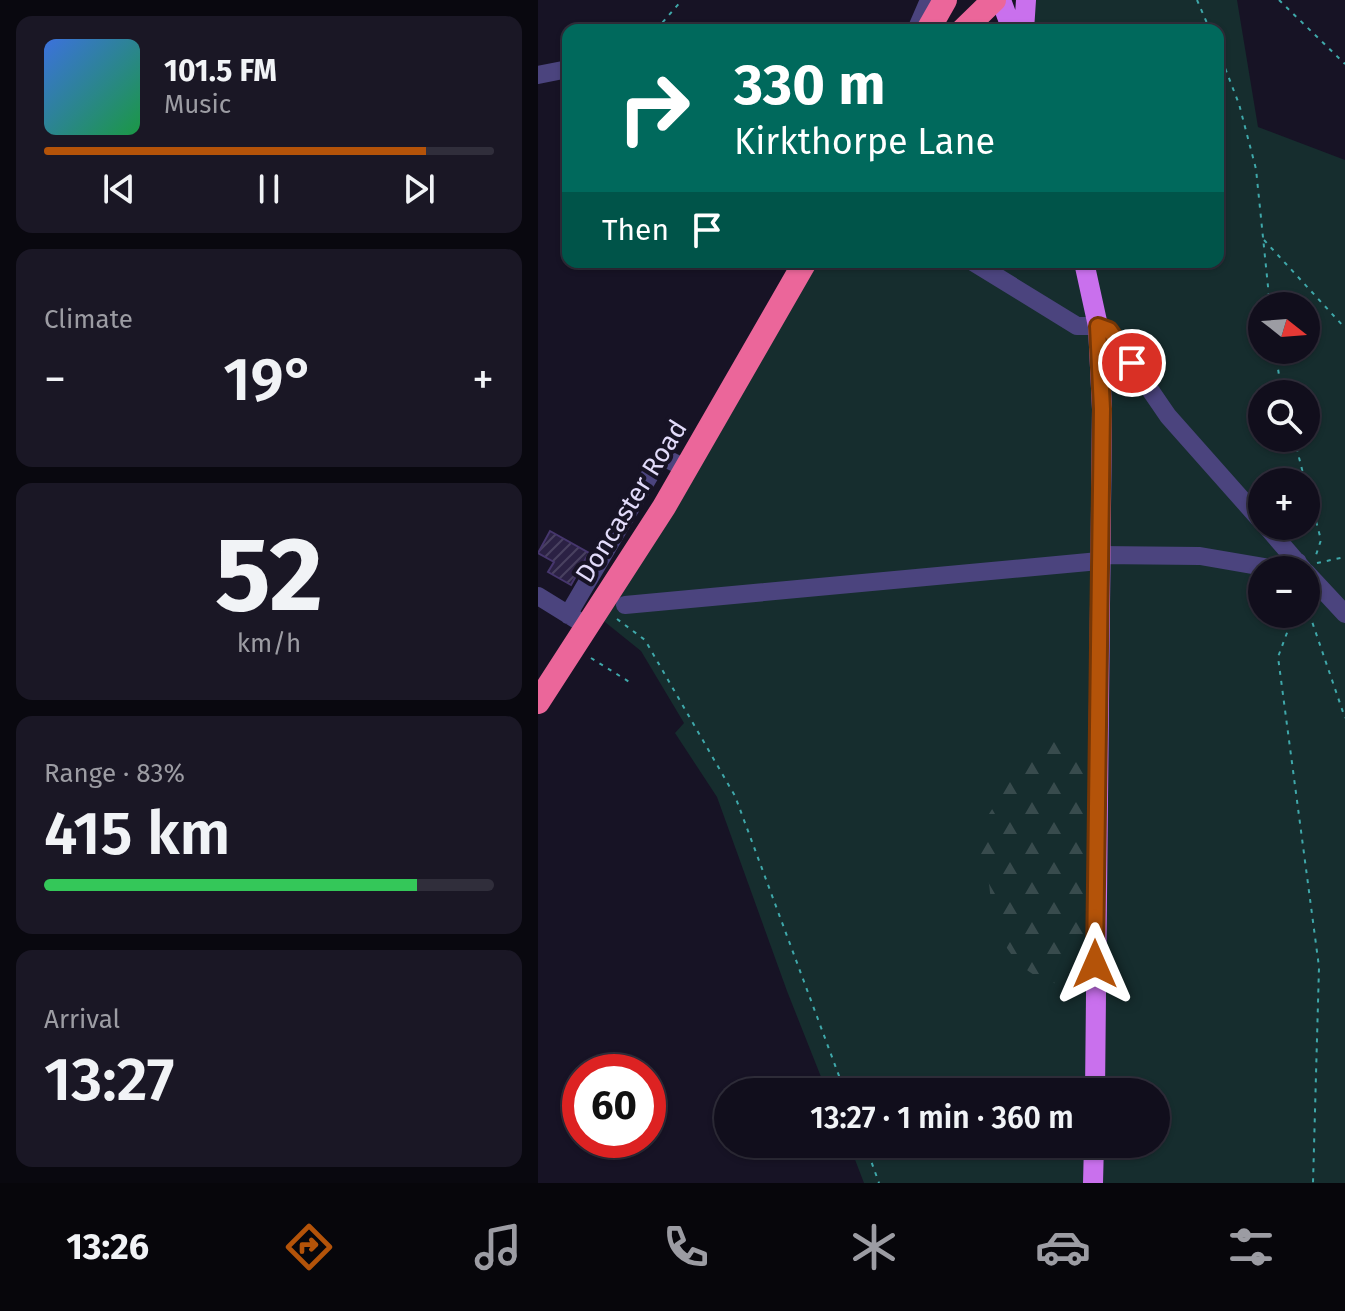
<!DOCTYPE html>
<meta charset="utf-8">
<style>
:root{--surface:#110e1c;--page:#1a1725;--text:#f1f3f6;--muted:#9c9ca3;--line:#302e3b;--accent:#b45309}
body{margin:0;font-family:"Fira Sans",sans-serif;background:var(--page);color:var(--text);height:100vh;display:flex;flex-direction:column;font-size:30px;white-space:nowrap}
*{box-sizing:border-box;margin:0}
p{font-size:26px;color:var(--muted)}
.icon{flex:none;width:44px;height:44px;fill:none;stroke:currentColor;stroke-width:2;stroke-linecap:round;stroke-linejoin:round}
.map{position:relative;flex:1;overflow:hidden}
.sheet{display:flex;flex-direction:column;gap:16px;padding:16px;background:#09080f;width:538px}
.sheet>*{flex:none}
.top-card{position:absolute;left:24px;top:24px;width:662px;height:244px;border-radius:16px;box-shadow:0 2px 6px #0004,0 0 0 2px var(--line);background:#00695c;color:#fff;overflow:hidden}
.needle{width:52px;rotate:107deg}
.controls{position:absolute;left:710px;top:292px;display:grid;gap:16px}
.controls a{display:grid;place-items:center;width:72px;height:72px;border-radius:50%;background:var(--surface);box-shadow:0 2px 6px #0004,0 0 0 2px var(--line);font-size:40px}
.speed{position:absolute;left:24px;top:1054px;display:flex;gap:16px;font-size:40px;font-weight:700;text-align:center}
.speed>*{display:grid;place-content:center;width:104px;height:104px;border-radius:50%;background:var(--surface);box-shadow:0 2px 6px #0004,0 0 0 2px var(--line);line-height:1}
.speed .limit{border:12px solid #d22;background:#fff;color:#111}
.pin{position:absolute;display:grid;place-items:center;width:68px;height:68px;color:#fff;margin:-34px;border:4px solid #fff;border-radius:50%;box-shadow:0 2px 8px #0007}
.me{position:absolute;width:88px;margin:-44px;rotate:0deg;stroke-linejoin:round;filter:drop-shadow(0 0 6px #0008)}
.turn{display:flex;align-items:center;gap:28px;height:168px;padding:0 40px;font-size:36px}
.turn .icon{width:104px;height:104px;stroke-width:2.5}
.turn b{display:block;font-size:56px;line-height:68px}
.then{display:flex;align-items:center;height:76px;padding:0 40px;background:#0003;gap:16px;font-size:30px}
.big{font-size:60px;font-weight:600;line-height:1.1}
.sheet .card{flex:1;display:flex;flex-direction:column;justify-content:center;gap:12px;min-width:0;padding:0 28px;border-radius:16px;background:var(--page)}
.sheet .dial{align-items:center;gap:0}
.dial b{font-size:104px;line-height:1}
.song{display:flex;align-items:center;gap:24px}
.cover{width:96px;height:96px;border-radius:12px;background:linear-gradient(135deg,hsl(220 70% 55%),hsl(140 70% 35%))}
.played{height:8px;border-radius:4px;background:linear-gradient(90deg,var(--accent) 85%,var(--line) 85%)}
.keys{display:flex;justify-content:space-around;direction:ltr}
.heat{display:flex;justify-content:space-between;align-items:center;font-size:44px;direction:ltr}
.charge{height:12px;border-radius:6px;background:linear-gradient(90deg,#34c759 83%,var(--line) 0)}
.trip{position:absolute;left:176px;top:1078px;width:456px;height:80px;border-radius:40px;background:var(--surface);box-shadow:0 2px 6px #0004,0 0 0 2px var(--line);font-weight:600;line-height:80px;text-align:center}
.tab-bar{display:flex;height:128px;justify-content:space-around;align-items:center;background:#07060b;color:var(--muted)}
.tab-bar .icon{width:56px;height:56px}
.tab-bar .selected{color:var(--accent)}
.tab-bar b{font-size:36px;color:var(--text)}
main{display:flex;flex:1;min-height:0}
.map>svg:first-child{display:block}
</style>
<main>
<section class="sheet">
<div class="card">
<div class="song"><i class="cover"></i><div><b>101.5 FM</b><p>Music</p></div></div>
<div class="played"></div>
<div class="keys"><svg class="icon" aria-label="previous" viewBox="0 0 24 24"><path d="M18 5L8 12l10 7zM5 5v14"/></svg><svg class="icon" aria-label="pause" viewBox="0 0 24 24"><path d="M8 5v14M16 5v14"/></svg><svg class="icon" aria-label="next" viewBox="0 0 24 24"><path d="M6 5l10 7-10 7zM19 5v14"/></svg></div>
</div>
<div class="card"><p>Climate</p>
<div class="heat"><a>−</a><b class="big">19°</b><a>+</a></div>
</div>
<div class="card dial"><b>52</b><p>km/h</p></div>
<div class="card"><p>Range · 83%</p><b class="big">415 km</b><div class="charge"></div></div>
<div class="card"><p>Arrival</p><b class="big">13:27</b></div>
</section>
<div class="map">
<svg width="807" height="1183" viewBox="0 0 807 1183">
<defs>
<pattern id="forest-firs" width="22" height="20" patternUnits="userSpaceOnUse" patternTransform="scale(2)"><rect width="22" height="20" fill="#162d2e"/><path d="M5 1l3.5 6h-7zM16 11l3.5 6h-7z" fill="#384b4d"/></pattern>
<pattern id="building-hatch" width="6" height="6" patternUnits="userSpaceOnUse" patternTransform="scale(2)"><rect width="6" height="6" fill="#2b2144"/><path d="M-1 1l2-2M0 6l6-6M5 7l2-2" fill="none" stroke="#494160"/></pattern>
</defs>
<rect width="100%" height="100%" fill="#171325"/>
<!-- green -->
<path fill="#162d2e" fill-rule="evenodd" d="M 497,0 L 699,0 L 720,127 L 807,160 L 807,1183 L 326,1183 L 311,1144 L 618,1144 L 618,1092 L 289,1092 L 249,991 L 179,797 L 137,733 L 146,723 L 103,651 L 57,614 L 267,262 L 680,262 L 680,30 L 464,30 ZM 724,306 L 768,306 L 768,350 L 724,350 ZM 724,394 L 768,394 L 768,438 L 724,438 ZM 724,482 L 768,482 L 768,526 L 724,526 ZM 724,570 L 768,570 L 768,614 L 724,614 Z"/>
<!-- forest -->
<path fill="url(#forest-firs)" d="M 509,741 L 549,747 L 545,985 C 502,989 471,964 457,923 C 451,904 454,885 446,863 L 430,863 L 425,854 L 462,797 L 476,759 Z"/>
<!-- building -->
<path fill="url(#building-hatch)" stroke="#46366d" stroke-width="2" d="M 12,531 L 51,553 L 33,585 L 10,572 L 16,562 L 0,553 Z"/>
<g fill="none" stroke-linecap="round" stroke-linejoin="round">
<!-- path -->
<path stroke="#3fa8aa" stroke-width="2" stroke-dasharray="4 6" stroke-linecap="butt" d="M 659,0 L 672,30
M 741,0 L 807,64
M 118,30 L 144,0
M 680,50 L 701,104 L 718,169 L 732,306
M 726,240 L 807,328
M 737,350 L 744,394
M 756,438 L 767,481
M 768,483 L 783,540 L 777,558
M 779,563 L 807,557
M 768,604 L 807,718
M 756,614 L 740,657 L 781,967 L 775,1183
M 79,619 L 107,640 L 197,796 L 307,1092
M 53,658 L 93,683
M 327,1144 L 341,1183"/>
<!-- minor -->
<path stroke="#4b447e" stroke-width="18" d="M 378,30 L 391,0
M 0,75 L 30,69
M 435,262 L 539,326 L 560,326 L 571,330 L 630,416 L 724,522
M 728,526 L 765,569
M 561,555 L 662,556 L 737,569 L 760,562
M 768,572 L 807,614
M 0,596 L 39,620
M 87,605 L 561,561
M 30,615 L 123,456 L 149,469"/>
<!-- major -->
<path stroke="#c970ed" stroke-width="20" d="M 463,0 L 474,30
M 486,30 L 488,0
M 546,262 L 560,326 L 564,409 L 557,1092
M 555,1183 L 556,1144"/>
<!-- highway -->
<path stroke="#eb669a" stroke-width="24" d="M 390,30 L 407,0
M 425,30 L 456,0
M 0,702 L 126,507 L 267,262"/>
</g>
<g fill="none" stroke-linecap="round" stroke-linejoin="round">
<defs>
<path id="route" d="M 557,964 L 564,409 L 560,326 L 571,330 L 594,363"/>
</defs>
<!-- route casing -->
<use href="#route" stroke="#753606" stroke-width="20"/>
<!-- route -->
<use href="#route" stroke="#b45309" stroke-width="14"/>
</g>
<g text-anchor="middle" stroke-width="8" stroke-linejoin="round" paint-order="stroke">
<!-- street labels -->
<g font-size="26" fill="#e2dbfa" stroke="#171325">
<text transform="translate(93 501) rotate(-58)" y="9">Doncaster Road</text>
</g>
</g>
</svg>
<div class="controls">
<a><svg class="needle" viewBox="-14 -14 28 28"><path d="M0-13l5 13h-10z" fill="#e53935"/><path d="M0 13l5-13h-10z" fill="#9c9ca3"/></svg></a>
<a><svg class="icon" aria-label="search" viewBox="0 0 24 24"><circle cx="10" cy="10" r="6"/><path d="M15 15l6 6"/></svg></a>
<a>+</a>
<a>−</a>
</div>
<div class="speed"><div class="limit">60</div></div>
<div class="pin" style="left:594px;top:363px;background:#d93025"><svg class="icon" aria-label="arrive" viewBox="0 0 24 24"><path d="M6 21V4h12l-3 4 3 4H6"/></svg></div>
<svg class="me" style="left:557px;top:964px" viewBox="-20 -20 40 40"><path d="M0-17L14 15 0 8-14 15z" fill="#b45309" stroke="#fff" stroke-width="4"/></svg>
<div class="trip">13:27 · 1 min · 360 m</div>
<div class="top-card">
<div class="turn"><svg class="icon" aria-label="right" viewBox="0 0 24 24"><path d="M7 20v-9h11M14 6l5 5-5 5"/></svg><div><b>330 m</b>Kirkthorpe Lane</div></div>
<div class="then">Then<svg class="icon" aria-label="arrive" viewBox="0 0 24 24"><path d="M6 21V4h12l-3 4 3 4H6"/></svg></div>
</div>
</div>
</main>
<nav class="tab-bar">
<b>13:26</b>
<svg class="icon selected" aria-label="directions" viewBox="0 0 24 24"><path d="M12 3l9 9-9 9-9-9zM9 14v-3h6M13 9l2 2-2 2"/></svg>
<svg class="icon" aria-label="music" viewBox="0 0 24 24"><path d="M9 18V5l10-2v13"/><circle cx="6" cy="18" r="3"/><circle cx="16" cy="16" r="3"/></svg>
<svg class="icon" aria-label="phone" viewBox="0 0 24 24"><path d="M5 4h4l2 5-3 2q2 4 5 5l2-3 5 2v4C11 20 4 13 5 4z"/></svg>
<svg class="icon" aria-label="climate" viewBox="0 0 24 24"><path d="M12 3v18M4 7l16 10M4 17L20 7"/></svg>
<svg class="icon" aria-label="car" viewBox="0 0 24 24"><path d="M5 17H2v-5l4-1 3-4h7l3 4 3 1v5h-3M9 17h6M6 11h13"/><circle cx="7" cy="17" r="2"/><circle cx="17" cy="17" r="2"/></svg>
<svg class="icon" aria-label="filters" viewBox="0 0 24 24"><path d="M4 7h16M4 17h16"/><circle cx="9" cy="7" r="2"/><circle cx="15" cy="17" r="2"/></svg>
</nav>
